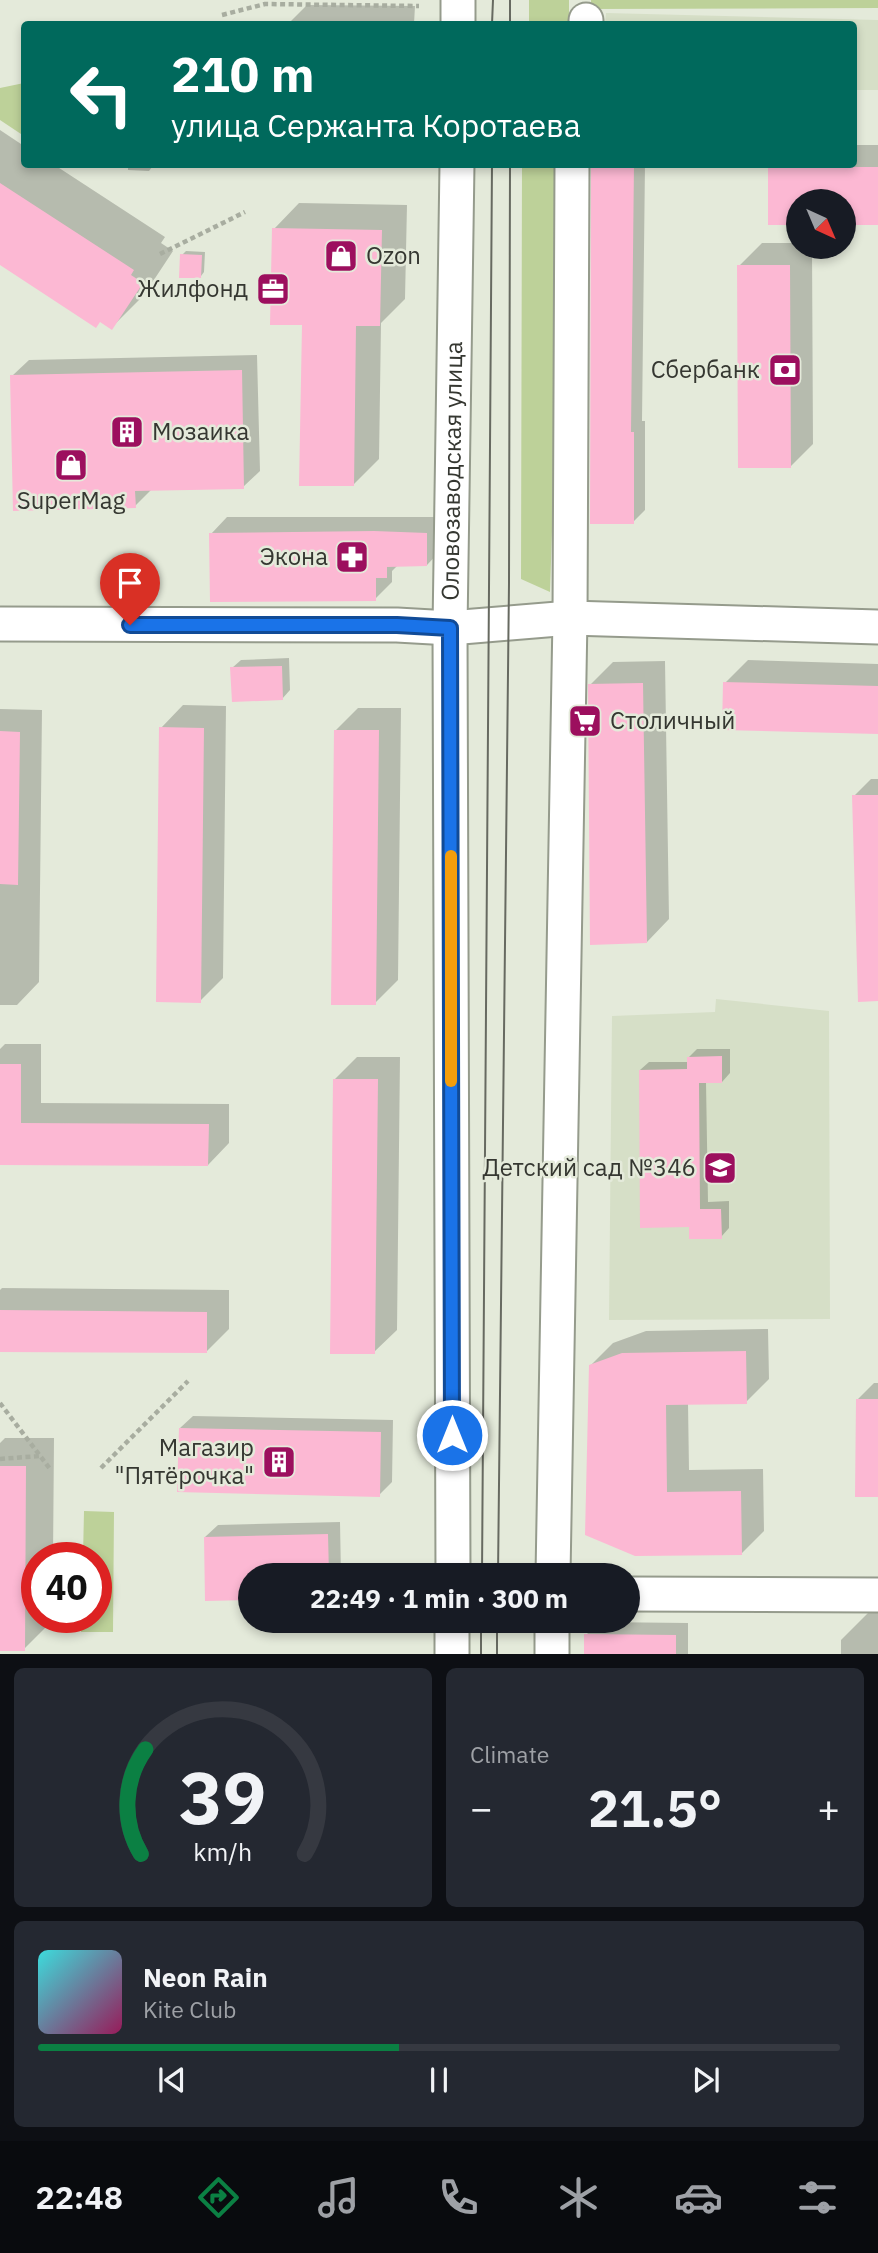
<!DOCTYPE html>
<meta charset="utf-8">
<style>
:root{--surface:#171b24;--page:#242831;--text:#f1f3f6;--muted:#9ea1a6;--line:#363941;--accent:#0b8043}
body{margin:0;font-family:"IBM Plex Sans",sans-serif;background:var(--page);color:var(--text);height:100vh;display:flex;flex-direction:column;font-size:26px;white-space:nowrap}
*{box-sizing:border-box;margin:0}
p{font-size:23px;color:var(--muted)}
.icon{flex:none;width:38px;height:38px;fill:none;stroke:currentColor;stroke-width:2;stroke-linecap:round;stroke-linejoin:round}
.map{position:relative;height:1654px;overflow:hidden}
.details{display:flex;flex-direction:column;gap:14px;padding:14px;background:#0d0f14;flex:1}
.details>*{flex:none}
.guide{position:absolute;left:21px;top:21px;width:836px;height:147px;border-radius:7px;box-shadow:0 4px 10px #0003;background:#00695c;color:#fff;overflow:hidden}
.needle{width:46px;rotate:136deg}
.tools{position:absolute;left:786px;top:189px;display:grid;gap:14px}
.tools a{display:grid;place-items:center;width:70px;height:70px;border-radius:50%;background:var(--surface);box-shadow:0 4px 10px #0003;font-size:35px}
.speed{position:absolute;left:21px;top:1542px;display:flex;gap:14px;font-size:35px;font-weight:700;text-align:center}
.speed>*{display:grid;place-content:center;width:91px;height:91px;border-radius:50%;background:var(--surface);box-shadow:0 4px 10px #0003;line-height:1}
.speed .limit{border:10px solid #d22;background:#fff;color:#111}
.pin{position:absolute;display:grid;place-items:center;width:60px;height:60px;color:#fff;margin:-72px -30px;border-radius:50% 50% 50% 0;rotate:-45deg;box-shadow:0 0 7px #0007}
.pin .icon{rotate:45deg}
.me{position:absolute;width:77px;margin:-38px;rotate:0deg;stroke-linejoin:round;filter:drop-shadow(0 0 5px #0008)}
.turn{display:flex;align-items:center;gap:24px;height:147px;padding:0 35px;font-size:32px}
.turn .icon{width:91px;height:91px;stroke-width:2.5}
.turn b{display:block;font-size:49px;line-height:60px}
.big{font-size:52px;font-weight:700;line-height:1.1}
.details .card{flex:1;display:flex;flex-direction:column;justify-content:center;gap:10px;min-width:0;padding:0 24px;border-radius:10px;background:var(--page)}
.details .dial{align-items:center;gap:0}
.dial svg{height:182px;overflow:visible;fill:none;stroke:var(--line);stroke-width:7;stroke-linecap:round;text-anchor:middle}
.dial text{fill:var(--text);stroke:none}
.song{display:flex;align-items:center;gap:21px}
.cover{width:84px;height:84px;border-radius:10px;background:linear-gradient(135deg,hsl(180 70% 55%),hsl(330 70% 35%))}
.played{height:7px;border-radius:4px;background:linear-gradient(90deg,var(--accent) 45%,var(--line) 45%)}
.keys{display:flex;justify-content:space-around;direction:ltr}
.heat{display:flex;justify-content:space-between;align-items:center;font-size:38px;direction:ltr}
.details .tiles{flex:1;display:grid;gap:14px;grid-template-columns:1fr 1fr}
.card:last-child{grid-column:span 2}
.trip{position:absolute;left:238px;top:1563px;width:402px;height:70px;border-radius:35px;background:var(--surface);box-shadow:0 4px 10px #0003;font-weight:700;line-height:70px;text-align:center}
.tab-bar{display:flex;height:112px;justify-content:space-around;align-items:center;background:#090b0e;color:var(--muted)}
.tab-bar .icon{width:49px;height:49px}
.tab-bar .selected{color:var(--accent)}
.tab-bar b{font-size:32px;color:var(--text)}
.map>svg:first-child{display:block}
</style>
<div class="map">
<svg width="878" height="1655" viewBox="0 0 878 1655">
<rect width="100%" height="100%" fill="#e4eada"/>
<!-- built -->
<path fill="#d6dfc7" d="M 606,13 L 878,20 L 878,90 L 854,90 L 854,24 L 605,24 Z
M 716,999 L 829,1011 L 830,1319 L 609,1320 L 612,1016 L 715,1012 Z"/>
<!-- green -->
<path fill="#bdd199" d="M 529,0 L 569,0 L 569,24 L 529,24 Z
M 591,0 L 878,0 L 878,8 L 591,9 Z
M 24,83 L 24,136 L 0,120 L 0,88 Z
M 522,165 L 564,165 L 550,592 L 521,579 Z
M 84,1511 L 114,1512 L 113,1632 L 81,1632 L 81,1617 L 96,1617 L 96,1558 L 83,1557 Z"/>
<!-- shadow -->
<path fill="#0003" d="M 307,5 L 415,6 L 414,24 L 288,24 Z
M 0,130 L 24,146 L 24,164 L 53,164 L 165,237 L 161,243 L 173,251 L 144,295 L 112,327 L 0,263 Z
M 854,145 L 878,145 L 878,223 L 844,223 L 844,201 L 798,201 L 798,224 L 770,168 L 773,164 L 854,164 Z
M 128,164 L 152,164 L 152,167 L 149,171 L 128,170 Z
M 593,164 L 645,164 L 642,421 L 645,421 L 645,510 L 633,522 Z
M 299,203 L 407,205 L 405,299 L 381,323 L 379,459 L 353,485 L 274,229 Z
M 762,243 L 798,243 L 798,247 L 812,247 L 813,444 L 790,467 L 739,266 Z
M 186,251 L 205,252 L 204,272 L 201,276 L 182,255 Z
M 257,355 L 260,471 L 243,487 L 152,489 L 135,506 L 12,376 L 29,360 Z
M 227,517 L 443,517 L 443,548 L 427,565 L 398,565 L 392,571 L 392,582 L 375,599 L 211,534 Z
M 289,658 L 290,690 L 282,699 L 232,668 L 241,660 Z
M 748,660 L 878,664 L 878,732 L 725,683 Z
M 665,661 L 669,919 L 647,942 L 590,685 L 613,662 Z
M 183,705 L 226,706 L 223,978 L 200,1001 L 161,728 Z
M 358,708 L 401,708 L 398,980 L 375,1003 L 336,730 Z
M 0,709 L 42,710 L 39,982 L 17,1005 L 0,1005 Z
M 871,779 L 878,779 L 878,999 L 854,796 Z
M 5,1044 L 41,1044 L 41,1103 L 229,1104 L 229,1143 L 208,1165 L 0,1163 L 0,1049 Z
M 697,1049 L 730,1049 L 730,1073 L 722,1082 L 706,1082 L 708,1202 L 729,1201 L 729,1228 L 721,1237 L 691,1225 L 640,1070 L 649,1062 L 689,1062 L 689,1057 Z
M 357,1057 L 400,1057 L 397,1330 L 374,1352 L 335,1079 Z
M 2,1288 L 229,1290 L 229,1329 L 206,1352 L 0,1350 L 0,1290 Z
M 768,1329 L 769,1379 L 746,1402 L 688,1403 L 689,1470 L 763,1469 L 764,1531 L 742,1553 L 635,1555 L 590,1366 L 613,1343 L 646,1331 Z
M 874,1383 L 878,1383 L 878,1496 L 857,1400 Z
M 193,1416 L 393,1420 L 392,1482 L 379,1495 L 180,1428 Z
M 5,1438 L 54,1438 L 53,1558 L 37,1558 L 37,1617 L 53,1617 L 53,1620 L 24,1649 L 0,1649 L 0,1443 Z
M 340,1522 L 341,1575 L 250,1575 L 250,1598 L 206,1599 L 205,1537 L 218,1525 Z
M 875,1606 L 878,1606 L 878,1655 L 841,1655 L 841,1640 Z
M 599,1622 L 688,1623 L 688,1655 L 586,1655 L 586,1635 Z"/>
<!-- building -->
<path fill="#fcb8d3" d="M 591,164 L 634,164 L 631,432 L 634,432 L 634,524 L 590,524 Z
M 768,167 L 878,167 L 878,225 L 844,225 L 844,201 L 798,201 L 798,225 L 768,225 Z
M 0,183 L 134,270 L 131,275 L 143,283 L 112,330 L 100,322 L 96,328 L 0,265 Z
M 272,228 L 382,230 L 380,326 L 356,326 L 354,486 L 299,486 L 302,325 L 270,325 Z
M 180,254 L 202,255 L 201,278 L 179,278 Z
M 737,265 L 790,265 L 791,468 L 738,468 Z
M 242,370 L 244,489 L 135,491 L 136,508 L 13,511 L 10,375 Z
M 374,531 L 427,533 L 427,566 L 387,567 L 387,578 L 376,578 L 376,601 L 210,602 L 209,533 Z
M 282,666 L 283,700 L 232,702 L 230,667 Z
M 723,682 L 878,686 L 878,734 L 722,730 Z
M 643,683 L 647,943 L 590,945 L 588,684 Z
M 159,727 L 204,728 L 201,1003 L 156,1002 Z
M 334,730 L 379,730 L 376,1005 L 331,1005 Z
M 0,731 L 20,732 L 18,885 L 0,884 Z
M 852,795 L 878,795 L 878,1001 L 858,1002 Z
M 722,1056 L 722,1083 L 699,1083 L 700,1209 L 721,1209 L 722,1239 L 689,1239 L 689,1227 L 640,1228 L 639,1070 L 687,1069 L 687,1057 Z
M 0,1064 L 21,1064 L 21,1123 L 209,1124 L 208,1166 L 0,1165 Z
M 333,1079 L 378,1079 L 375,1354 L 330,1354 Z
M 0,1310 L 207,1312 L 207,1353 L 0,1352 Z
M 746,1351 L 747,1404 L 666,1405 L 667,1492 L 741,1491 L 742,1555 L 635,1556 L 585,1535 L 589,1365 L 622,1353 Z
M 856,1399 L 878,1399 L 878,1497 L 855,1497 Z
M 179,1428 L 381,1432 L 380,1497 L 177,1492 Z
M 0,1466 L 26,1466 L 25,1651 L 0,1651 Z
M 328,1534 L 329,1575 L 250,1575 L 250,1600 L 205,1601 L 204,1537 Z
M 584,1634 L 676,1635 L 676,1655 L 584,1655 Z"/>
<g fill="none" stroke-linecap="round" stroke-linejoin="round">
<defs>
<g id="minor">
<path d="M 458,24 L 458,0"/>
<path d="M 586,24 L 586,20"/>
<path d="M 0,624 L 397,625 L 450,628 L 570,618 L 878,627"/>
<path id="s1" d="M 453,1575 L 450,628 L 457,164"/>
<path d="M 553,1575 L 570,618 L 572,164"/>
<path d="M 628,1594 L 878,1595"/>
<path d="M 452,1655 L 452,1620"/>
<path d="M 552,1655 L 552,1620"/>
</g>
</defs>
<!-- minor casing -->
<use href="#minor" stroke="#959b8c" stroke-width="37"/>
<!-- path -->
<path stroke="#a8ada0" stroke-width="4.5" stroke-dasharray="5 3.5" stroke-linecap="butt" d="M 222,15 L 265,4 L 419,6
M 160,254 L 245,212
M 0,1403 L 50,1469
M 0,1459 L 39,1456
M 101,1468 L 188,1381"/>
<!-- minor -->
<use href="#minor" stroke="#fff" stroke-width="33"/>
<!-- tram -->
<path stroke="#676a61" stroke-width="2" d="M 492,24 L 493,0
M 510,24 L 510,0
M 482,1575 L 492,164
M 498,1575 L 509,583 L 510,164
M 481,1655 L 481,1620
M 497,1655 L 497,1620"/>
</g>
<g fill="none" stroke-linecap="round" stroke-linejoin="round">
<defs>
<path id="route" d="M 130,625 L 397,625 L 450,628 L 452,1435"/>
</defs>
<!-- route casing -->
<use href="#route" stroke="#114b97" stroke-width="18"/>
<!-- route -->
<use href="#route" stroke="#1a73e8" stroke-width="12"/>
<!-- slow -->
<path stroke="#f59e0b" stroke-width="12" d="M 451,856 L 451,1081"/>
</g>
<!-- icons -->
<defs>
<symbol id="shop-square" viewBox="-11 -11 22 22"><rect x="-9" y="-9" width="18" height="18" rx="4" fill="#9c0f5e" stroke="#e4eada"/><path d="M-5-2.5h2.3a2.7 3.5 0 0 1 5.4 0H5L5.5 6h-11ZM-1.5-2.5h3a1.5 2.3 0 0 0-3 0Z" fill="#fff"/></symbol>
<symbol id="office-square" viewBox="-11 -11 22 22"><rect x="-9" y="-9" width="18" height="18" rx="4" fill="#9c0f5e" stroke="#e4eada"/><path d="M-6-3h4V-5.5h4V-3h4V5H-6ZM-1-4.5V-3h2v-1.5ZM-6 0V1H6V0Z" fill="#fff"/></symbol>
<symbol id="bank-square" viewBox="-11 -11 22 22"><rect x="-9" y="-9" width="18" height="18" rx="4" fill="#9c0f5e" stroke="#e4eada"/><path d="M-6-4H6V4H-6ZM0-2.3a2.3 2.3 0 1 0 0 4.6a2.3 2.3 0 1 0 0-4.6Z" fill="#fff"/></symbol>
<symbol id="building-square" viewBox="-11 -11 22 22"><rect x="-9" y="-9" width="18" height="18" rx="4" fill="#9c0f5e" stroke="#e4eada"/><path d="M-4-6H4V6H1V3H-1V6H-4ZM-2.5-4.3h1.7v1.8h-1.7ZM.8-4.3h1.7v1.8H.8ZM-2.5-1h1.7V.8h-1.7ZM.8-1h1.7V.8H.8Z" fill="#fff"/></symbol>
<symbol id="pharmacy-square" viewBox="-11 -11 22 22"><rect x="-9" y="-9" width="18" height="18" rx="4" fill="#9c0f5e" stroke="#e4eada"/><path d="M-2-6h4v4h4v4h-4v4h-4v-4h-4v-4h4Z" fill="#fff"/></symbol>
<symbol id="supermarket-square" viewBox="-11 -11 22 22"><rect x="-9" y="-9" width="18" height="18" rx="4" fill="#9c0f5e" stroke="#e4eada"/><path d="M-6-5.5h2.5l.6 2H6L4.5 2H-2.5L-4.4-4H-6ZM-1.5 3.2a1.3 1.3 0 1 0 .1 0ZM3 3.2a1.3 1.3 0 1 0 .1 0Z" fill="#fff"/></symbol>
<symbol id="school-square" viewBox="-11 -11 22 22"><rect x="-9" y="-9" width="18" height="18" rx="4" fill="#9c0f5e" stroke="#e4eada"/><path d="M0-5L7-2L0 1L-7-2ZM-4 1L0 2.5L4 1V4Q0 6-4 4Z" fill="#fff"/></symbol>
</defs>
<g fill-rule="evenodd">
<use href="#shop-square" x="322" y="237" width="38" height="38"/>
<use href="#office-square" x="254" y="270" width="38" height="38"/>
<use href="#bank-square" x="766" y="351" width="38" height="38"/>
<use href="#building-square" x="108" y="413" width="38" height="38"/>
<use href="#shop-square" x="52" y="446" width="38" height="38"/>
<use href="#pharmacy-square" x="333" y="538" width="38" height="38"/>
<use href="#supermarket-square" x="566" y="702" width="38" height="38"/>
<use href="#school-square" x="701" y="1149" width="38" height="38"/>
<use href="#building-square" x="260" y="1443" width="38" height="38"/>
</g>
<g text-anchor="middle" stroke-width="5" stroke-linejoin="round" paint-order="stroke">
<!-- poi labels -->
<g font-size="24" fill="#353731" stroke="#e4eada" text-anchor="end">
<text x="366" y="264" text-anchor="start">Ozon</text>
<text x="248" y="297">Жилфонд</text>
<text x="760" y="378">Сбербанк</text>
<text x="152" y="440" text-anchor="start">Мозаика</text>
<text x="71" y="509" text-anchor="middle">SuperMag</text>
<text x="328" y="565">Экона</text>
<text x="610" y="729" text-anchor="start">Столичный</text>
<text x="696" y="1176">Детский сад №346</text>
<text x="254" y="1456">Магазир<tspan x="254" dy="28">"Пятёрочка"</tspan></text>
</g>
<!-- street labels -->
<g font-size="24" fill="#353731" stroke="#e4eada">
<text dy="8" stroke="none"><textPath href="#s1" startOffset="1104">Оловозаводская улица</textPath></text>
</g>
</g>
</svg>
<div class="tools">
<a><svg class="needle" viewBox="-14 -14 28 28"><path d="M0-13l5 13h-10z" fill="#e53935"/><path d="M0 13l5-13h-10z" fill="#9ea1a6"/></svg></a>
</div>
<div class="speed"><div class="limit">40</div></div>
<div class="pin" style="left:130px;top:625px;background:#d93025"><svg class="icon" aria-label="arrive" viewBox="0 0 24 24"><path d="M6 21V4h12l-3 4 3 4H6"/></svg></div>
<svg class="me" style="left:452px;top:1435px" viewBox="-20 -20 40 40"><circle r="17" fill="#1a73e8" stroke="#fff" stroke-width="3"/><path d="M0-11L8 9 0 5-8 9z" fill="#fff"/></svg>
<div class="trip">22:49 · 1 min · 300 m</div>
<div class="guide">
<div class="turn"><svg class="icon" aria-label="left" viewBox="0 0 24 24"><path d="M17 20v-9H6M10 6l-5 5 5 5"/></svg><div><b>210 m</b>улица Сержанта Коротаева</div></div>
</div>
</div>
<section class="details">
<div class="tiles">
<div class="card dial"><svg viewBox="0 0 100 80">
<path d="M14 69A42 42 0 1 1 86 69"/>
<path d="M14 69A42 42 0 0 1 16 23" stroke="#0b8043"/>
<text x="50" y="56" font-size="32" font-weight="700">39</text>
<text x="50" y="72" font-size="11">km/h</text>
</svg></div>
<div class="card"><p>Climate</p>
<div class="heat"><a>−</a><b class="big">21.5°</b><a>+</a></div>
</div>
<div class="card">
<div class="song"><i class="cover"></i><div><b>Neon Rain</b><p>Kite Club</p></div></div>
<div class="played"></div>
<div class="keys"><svg class="icon" aria-label="previous" viewBox="0 0 24 24"><path d="M18 5L8 12l10 7zM5 5v14"/></svg><svg class="icon" aria-label="pause" viewBox="0 0 24 24"><path d="M8 5v14M16 5v14"/></svg><svg class="icon" aria-label="next" viewBox="0 0 24 24"><path d="M6 5l10 7-10 7zM19 5v14"/></svg></div>
</div>
</div>
</section>
<nav class="tab-bar">
<b>22:48</b>
<svg class="icon selected" aria-label="directions" viewBox="0 0 24 24"><path d="M12 3l9 9-9 9-9-9zM9 14v-3h6M13 9l2 2-2 2"/></svg>
<svg class="icon" aria-label="music" viewBox="0 0 24 24"><path d="M9 18V5l10-2v13"/><circle cx="6" cy="18" r="3"/><circle cx="16" cy="16" r="3"/></svg>
<svg class="icon" aria-label="phone" viewBox="0 0 24 24"><path d="M5 4h4l2 5-3 2q2 4 5 5l2-3 5 2v4C11 20 4 13 5 4z"/></svg>
<svg class="icon" aria-label="climate" viewBox="0 0 24 24"><path d="M12 3v18M4 7l16 10M4 17L20 7"/></svg>
<svg class="icon" aria-label="car" viewBox="0 0 24 24"><path d="M5 17H2v-5l4-1 3-4h7l3 4 3 1v5h-3M9 17h6M6 11h13"/><circle cx="7" cy="17" r="2"/><circle cx="17" cy="17" r="2"/></svg>
<svg class="icon" aria-label="filters" viewBox="0 0 24 24"><path d="M4 7h16M4 17h16"/><circle cx="9" cy="7" r="2"/><circle cx="15" cy="17" r="2"/></svg>
</nav>
